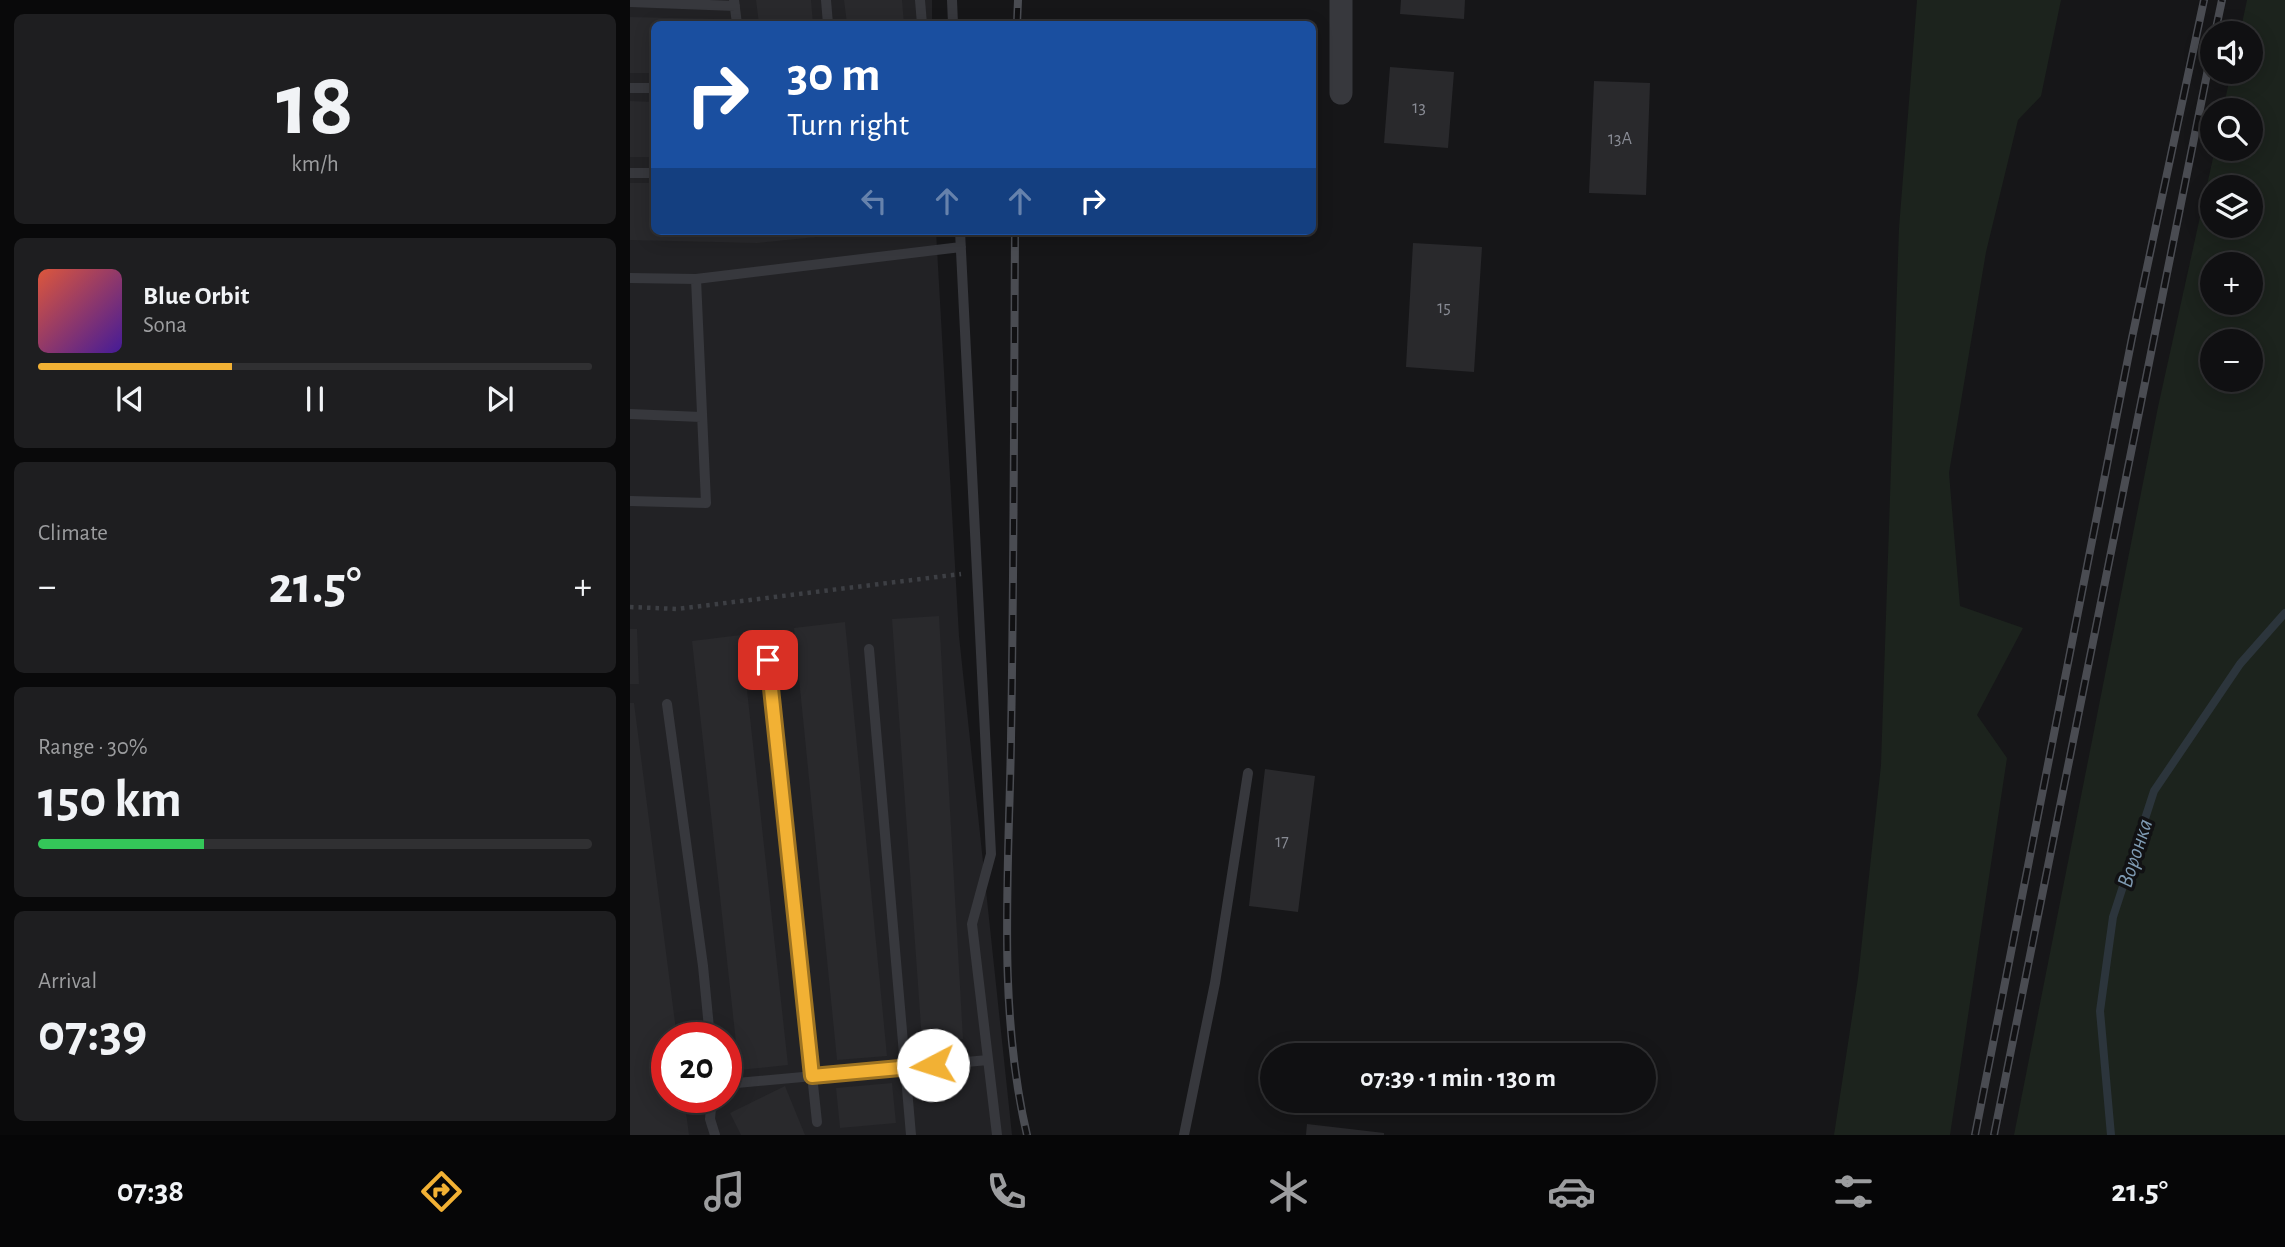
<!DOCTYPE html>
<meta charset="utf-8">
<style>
:root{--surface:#101012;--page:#1e1e20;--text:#f1f3f6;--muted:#9c9d9f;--line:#303032;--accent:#f2b134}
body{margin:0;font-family:"Alegreya Sans",sans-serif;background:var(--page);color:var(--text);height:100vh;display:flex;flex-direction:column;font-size:26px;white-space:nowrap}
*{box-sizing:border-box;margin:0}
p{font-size:23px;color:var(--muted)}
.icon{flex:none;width:38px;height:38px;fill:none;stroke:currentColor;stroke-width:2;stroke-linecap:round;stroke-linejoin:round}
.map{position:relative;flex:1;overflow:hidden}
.side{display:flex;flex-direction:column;gap:14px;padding:14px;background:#09090a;width:630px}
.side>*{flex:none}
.top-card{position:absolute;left:21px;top:21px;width:665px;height:214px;border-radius:10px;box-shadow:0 4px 18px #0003,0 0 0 2px var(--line);background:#1a4fa0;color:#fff;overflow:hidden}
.buttons{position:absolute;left:1570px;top:21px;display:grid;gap:14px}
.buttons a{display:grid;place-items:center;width:63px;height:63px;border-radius:50%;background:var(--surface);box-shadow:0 4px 18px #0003,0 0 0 2px var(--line);font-size:35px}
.speed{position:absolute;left:21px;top:1022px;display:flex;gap:14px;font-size:35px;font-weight:700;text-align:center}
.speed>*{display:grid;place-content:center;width:91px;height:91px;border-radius:50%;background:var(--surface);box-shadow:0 4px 18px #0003,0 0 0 2px var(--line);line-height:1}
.speed .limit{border:10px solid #d22;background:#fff;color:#111}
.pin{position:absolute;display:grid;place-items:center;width:60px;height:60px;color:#fff;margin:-30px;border-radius:14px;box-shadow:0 4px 10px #0006}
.me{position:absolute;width:77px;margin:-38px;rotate:265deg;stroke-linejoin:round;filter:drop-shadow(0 0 5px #0008)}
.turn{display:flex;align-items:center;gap:24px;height:147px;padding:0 21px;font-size:32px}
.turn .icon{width:91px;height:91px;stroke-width:2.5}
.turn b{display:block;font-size:49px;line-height:60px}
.lanes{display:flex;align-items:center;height:66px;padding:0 21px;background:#0003;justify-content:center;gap:35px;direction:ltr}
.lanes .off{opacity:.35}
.big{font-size:52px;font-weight:700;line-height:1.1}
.side .tile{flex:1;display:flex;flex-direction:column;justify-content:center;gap:10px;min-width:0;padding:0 24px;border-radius:10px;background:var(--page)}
.side .dial{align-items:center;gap:0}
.dial b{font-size:91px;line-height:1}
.song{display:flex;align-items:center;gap:21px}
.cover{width:84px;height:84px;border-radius:10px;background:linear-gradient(135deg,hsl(10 70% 55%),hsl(260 70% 35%))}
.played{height:7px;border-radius:4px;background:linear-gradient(90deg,var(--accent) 35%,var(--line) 35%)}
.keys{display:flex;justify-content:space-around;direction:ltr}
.heat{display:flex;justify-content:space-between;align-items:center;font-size:38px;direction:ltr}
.charge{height:10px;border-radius:5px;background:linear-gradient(90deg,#34c759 30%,var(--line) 0)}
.trip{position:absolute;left:630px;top:1043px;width:396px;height:70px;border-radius:35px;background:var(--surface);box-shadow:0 4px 18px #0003,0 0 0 2px var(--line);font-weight:700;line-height:70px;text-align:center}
.menu{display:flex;height:112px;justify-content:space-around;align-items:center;background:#060607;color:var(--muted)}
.menu .icon{width:49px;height:49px}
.menu .on{color:var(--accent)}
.menu b{font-size:32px;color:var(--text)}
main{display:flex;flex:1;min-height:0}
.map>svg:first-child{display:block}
</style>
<main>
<section class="side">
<div class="tile dial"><b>18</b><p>km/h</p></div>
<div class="tile">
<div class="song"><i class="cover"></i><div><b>Blue Orbit</b><p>Sona</p></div></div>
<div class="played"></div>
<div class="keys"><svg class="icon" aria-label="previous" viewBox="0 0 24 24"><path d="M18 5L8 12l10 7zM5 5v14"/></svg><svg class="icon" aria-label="pause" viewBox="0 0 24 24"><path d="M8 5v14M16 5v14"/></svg><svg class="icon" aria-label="next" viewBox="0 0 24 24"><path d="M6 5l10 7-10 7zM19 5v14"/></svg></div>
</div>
<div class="tile"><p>Climate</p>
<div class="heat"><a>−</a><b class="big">21.5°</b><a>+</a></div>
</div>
<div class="tile"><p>Range · 30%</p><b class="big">150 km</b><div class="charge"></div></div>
<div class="tile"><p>Arrival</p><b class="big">07:39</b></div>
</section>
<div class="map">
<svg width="1655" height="1135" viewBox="0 0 1655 1135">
<rect width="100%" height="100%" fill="#161618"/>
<!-- built -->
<path fill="#222225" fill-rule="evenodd" d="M 0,0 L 302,0 L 302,24 L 24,24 L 24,231 L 306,231 L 329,636 L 382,1135 L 0,1135 ZM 37,1038 L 96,1038 L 96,1097 L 37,1097 Z"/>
<!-- green -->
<path fill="#1c231d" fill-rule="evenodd" d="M 1287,0 L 1431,0 L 1411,96 L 1388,120 L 1356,252 L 1319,473 L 1330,606 L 1393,628 L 1347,715 L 1377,758 L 1320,1135 L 1204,1135 L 1228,978 L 1251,765 L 1269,228 Z
M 1617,0 L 1655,0 L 1655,1135 L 1384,1135 L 1528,407 L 1585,149 L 1620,149 L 1620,110 L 1593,110 L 1601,72 L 1620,72 L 1620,33 L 1610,33 ZM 1582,187 L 1620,187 L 1620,226 L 1582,226 ZM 1582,264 L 1620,264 L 1620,303 L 1582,303 ZM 1582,341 L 1620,341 L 1620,380 L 1582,380 Z"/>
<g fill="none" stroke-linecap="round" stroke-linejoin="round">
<!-- stream -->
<path stroke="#2c353c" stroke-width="8" d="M 1481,1135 L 1470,1011 L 1483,917 L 1524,791 L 1610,664 L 1655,613"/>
</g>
<!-- building -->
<path fill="#29292c" d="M 126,0 L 181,0 L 183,24 L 129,24 Z
M 214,0 L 272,0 L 274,24 L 217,24 Z
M 771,0 L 835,0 L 834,19 L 770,14 Z
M 0,17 L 85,19 L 85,24 L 24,24 L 24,73 L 0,73 Z
M 760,67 L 824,72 L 818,148 L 754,143 Z
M 964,81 L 1020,83 L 1016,195 L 959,193 Z
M 0,101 L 24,102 L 24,157 L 0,157 Z
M 0,183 L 24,183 L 24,231 L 226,231 L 226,233 L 127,243 L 0,240 Z
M 783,243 L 852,247 L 844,372 L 776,367 Z
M 309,616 L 333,1039 L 292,1041 L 262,619 Z
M 215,622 L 257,1056 L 207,1060 L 164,628 Z
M 0,629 L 7,629 L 9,684 L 0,684 Z
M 111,635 L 158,1065 L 109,1070 L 62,641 Z
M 0,703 L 4,703 L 47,1038 L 37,1038 L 37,1097 L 54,1097 L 59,1135 L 0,1135 Z
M 635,769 L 685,776 L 668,912 L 619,906 Z
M 262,1083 L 266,1123 L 210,1128 L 206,1088 Z
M 155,1086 L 175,1135 L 111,1135 L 100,1113 Z
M 677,1124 L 754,1133 L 754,1135 L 676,1135 Z"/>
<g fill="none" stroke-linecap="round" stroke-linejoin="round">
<!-- path -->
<path stroke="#3d3f44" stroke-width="4.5" stroke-dasharray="3.5 5" stroke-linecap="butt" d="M 0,607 L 47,609 L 331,574"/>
<!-- lane -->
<path stroke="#37383d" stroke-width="10" d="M 104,0 L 107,24
M 196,0 L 198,24
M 290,0 L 292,24
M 322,0 L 323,24
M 0,2 L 105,6
M 0,88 L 24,88
M 0,173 L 24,173
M 330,231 L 361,854 L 342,924 L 367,1135
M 0,278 L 66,279 L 331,247
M 0,414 L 71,417
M 0,501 L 76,503 L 66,279
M 239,649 L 281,1135
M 138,660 L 187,1122
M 37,704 L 73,966 L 80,1038
M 96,1084 L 358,1060
M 82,1097 L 80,1119 L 85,1135
M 554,1135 L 585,983 L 618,773"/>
<!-- street -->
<path stroke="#37383d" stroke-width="23" d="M 711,0 L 711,93"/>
<defs>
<path id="rail" d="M 387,24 L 388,0
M 1585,33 L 1592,0
M 385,231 C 384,400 384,570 381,739 C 379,870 367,1007 397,1135
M 1345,1135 L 1502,338 L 1574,0
M 1364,1135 L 1582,49"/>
</defs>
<!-- rail casing -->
<use href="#rail" stroke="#4a4c52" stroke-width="8"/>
<!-- rail -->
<use href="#rail" stroke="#111113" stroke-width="5" stroke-dasharray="16" stroke-linecap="butt"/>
</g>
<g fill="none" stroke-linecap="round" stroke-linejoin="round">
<defs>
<path id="route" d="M 138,660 L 182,1076 L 303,1065"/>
</defs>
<!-- route casing -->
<use href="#route" stroke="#9d7322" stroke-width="18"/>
<!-- route -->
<use href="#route" stroke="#f2b134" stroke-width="12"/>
</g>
<g text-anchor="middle" stroke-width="7" stroke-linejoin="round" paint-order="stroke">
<!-- number labels -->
<g font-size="18" fill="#888b94">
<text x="789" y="113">13</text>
<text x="990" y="144">13А</text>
<text x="814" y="313">15</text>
<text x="652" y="847">17</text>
</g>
<!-- water labels -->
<g font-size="23" font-style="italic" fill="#7f9bb3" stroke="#111113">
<text transform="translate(1504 853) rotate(-72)" y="8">Воронка</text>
</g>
</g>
</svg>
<div class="buttons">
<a><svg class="icon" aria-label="sound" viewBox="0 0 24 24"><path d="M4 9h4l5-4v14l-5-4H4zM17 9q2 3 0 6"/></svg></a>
<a><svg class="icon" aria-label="search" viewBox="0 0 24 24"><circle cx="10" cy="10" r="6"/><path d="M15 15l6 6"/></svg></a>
<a><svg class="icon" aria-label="layers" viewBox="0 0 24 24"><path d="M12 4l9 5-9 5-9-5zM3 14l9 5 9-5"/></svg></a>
<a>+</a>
<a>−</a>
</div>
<div class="speed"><div class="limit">20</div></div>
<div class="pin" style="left:138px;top:660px;background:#d93025"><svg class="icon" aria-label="arrive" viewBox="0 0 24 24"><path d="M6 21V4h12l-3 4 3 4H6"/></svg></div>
<svg class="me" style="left:303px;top:1065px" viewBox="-20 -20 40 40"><circle r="19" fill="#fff"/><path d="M0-13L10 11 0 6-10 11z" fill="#f2b134"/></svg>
<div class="trip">07:39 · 1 min · 130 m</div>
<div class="top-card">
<div class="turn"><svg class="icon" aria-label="right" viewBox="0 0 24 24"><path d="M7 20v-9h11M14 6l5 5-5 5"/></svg><div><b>30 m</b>Turn right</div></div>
<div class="lanes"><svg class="icon off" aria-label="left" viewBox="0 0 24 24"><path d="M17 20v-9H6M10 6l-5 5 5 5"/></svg><svg class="icon off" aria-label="ahead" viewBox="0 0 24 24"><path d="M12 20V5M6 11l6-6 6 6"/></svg><svg class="icon off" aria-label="ahead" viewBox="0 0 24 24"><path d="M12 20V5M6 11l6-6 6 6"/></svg><svg class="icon" aria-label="right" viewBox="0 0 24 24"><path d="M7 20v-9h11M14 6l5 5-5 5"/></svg></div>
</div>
</div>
</main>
<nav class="menu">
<b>07:38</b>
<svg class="icon on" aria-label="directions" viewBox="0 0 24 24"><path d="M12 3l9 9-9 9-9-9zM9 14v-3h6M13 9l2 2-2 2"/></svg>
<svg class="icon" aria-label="music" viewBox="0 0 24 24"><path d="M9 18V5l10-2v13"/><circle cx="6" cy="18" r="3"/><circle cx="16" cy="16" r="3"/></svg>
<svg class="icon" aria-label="phone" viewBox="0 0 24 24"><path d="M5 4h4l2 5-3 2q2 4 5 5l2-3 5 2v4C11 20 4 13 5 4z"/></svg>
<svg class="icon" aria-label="climate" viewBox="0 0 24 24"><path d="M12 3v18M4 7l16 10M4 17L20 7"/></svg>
<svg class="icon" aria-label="car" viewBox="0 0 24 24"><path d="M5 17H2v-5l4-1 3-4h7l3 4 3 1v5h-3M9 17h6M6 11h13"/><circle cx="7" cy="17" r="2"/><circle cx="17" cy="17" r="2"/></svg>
<svg class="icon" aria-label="filters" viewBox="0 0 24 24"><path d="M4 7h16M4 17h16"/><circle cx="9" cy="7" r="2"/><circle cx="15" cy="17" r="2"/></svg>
<b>21.5°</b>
</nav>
